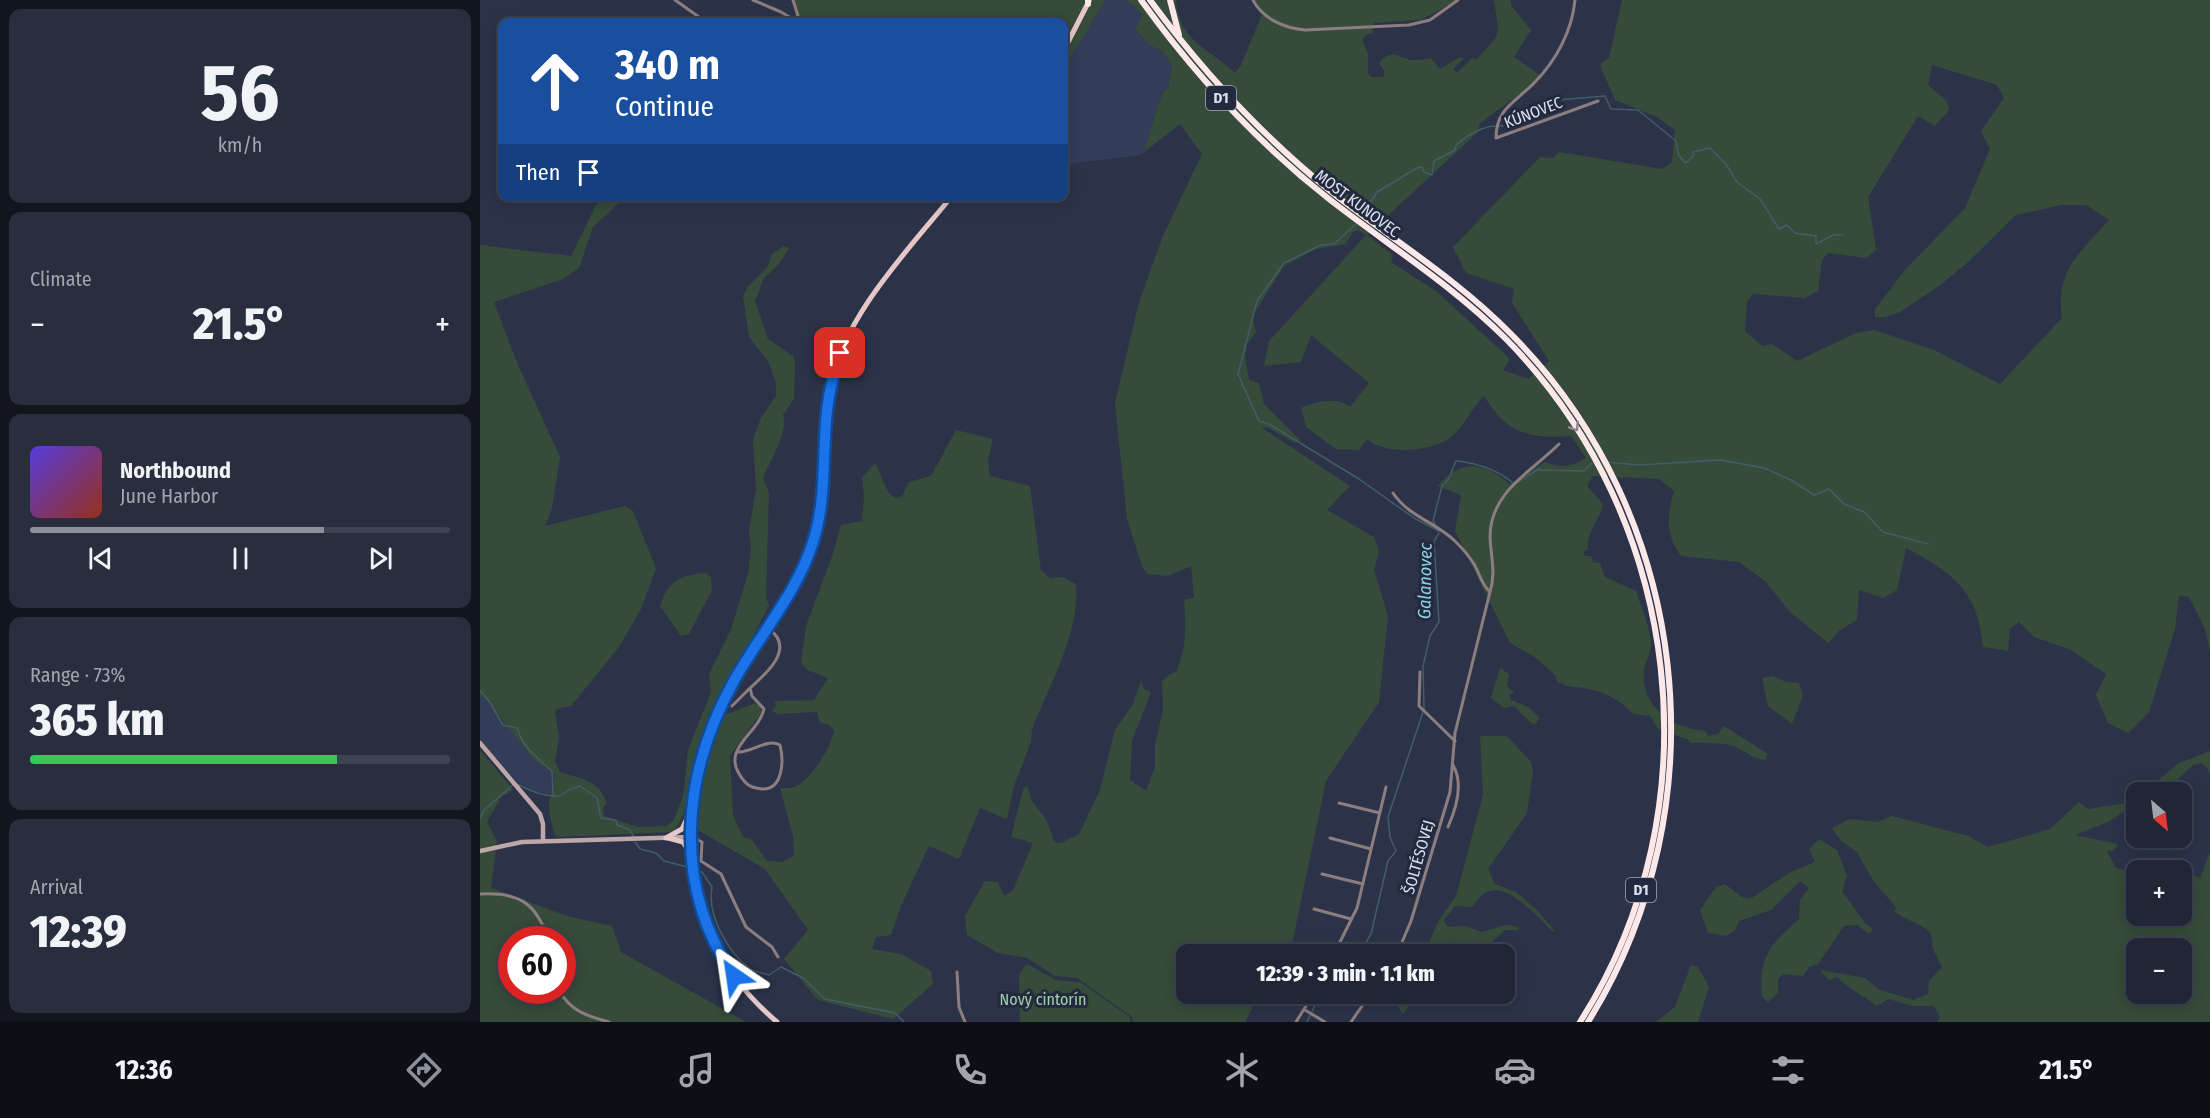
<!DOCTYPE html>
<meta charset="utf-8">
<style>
:root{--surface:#212637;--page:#292e3f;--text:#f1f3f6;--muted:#a2a5ad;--line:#3e4352;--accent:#8c9099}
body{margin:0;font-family:"Fira Sans Condensed",sans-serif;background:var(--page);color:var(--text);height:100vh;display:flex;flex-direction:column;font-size:22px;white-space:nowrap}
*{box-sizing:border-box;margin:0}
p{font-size:20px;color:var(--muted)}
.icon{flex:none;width:33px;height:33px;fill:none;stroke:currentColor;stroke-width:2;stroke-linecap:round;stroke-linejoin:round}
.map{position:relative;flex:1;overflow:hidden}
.drawer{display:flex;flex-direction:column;gap:9px;padding:9px;background:#12151e;width:480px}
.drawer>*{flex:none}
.guide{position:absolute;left:18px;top:18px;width:570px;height:183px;border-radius:12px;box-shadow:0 3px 15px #0003,0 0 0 2px var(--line);background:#1a4fa0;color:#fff;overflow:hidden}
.needle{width:39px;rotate:152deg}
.controls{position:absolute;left:1646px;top:782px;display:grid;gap:12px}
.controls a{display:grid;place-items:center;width:66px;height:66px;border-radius:12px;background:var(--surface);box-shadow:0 3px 15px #0003,0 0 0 2px var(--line);font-size:30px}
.speed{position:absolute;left:18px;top:926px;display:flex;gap:12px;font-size:30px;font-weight:700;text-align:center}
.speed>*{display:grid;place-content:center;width:78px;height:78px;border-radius:50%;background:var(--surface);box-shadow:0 3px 15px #0003,0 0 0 2px var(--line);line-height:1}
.speed .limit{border:9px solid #d22;background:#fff;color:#111}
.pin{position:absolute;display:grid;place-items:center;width:51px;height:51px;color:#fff;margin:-26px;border-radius:12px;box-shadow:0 3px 9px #0006}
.me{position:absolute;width:66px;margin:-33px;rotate:328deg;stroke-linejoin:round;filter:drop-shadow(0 0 4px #0008)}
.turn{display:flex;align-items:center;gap:21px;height:126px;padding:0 18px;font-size:27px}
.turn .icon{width:78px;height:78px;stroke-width:2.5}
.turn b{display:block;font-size:42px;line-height:51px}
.then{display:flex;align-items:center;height:57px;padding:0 18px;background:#0003;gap:12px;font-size:22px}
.big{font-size:45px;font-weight:800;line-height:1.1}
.drawer .widget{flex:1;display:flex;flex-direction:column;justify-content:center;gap:9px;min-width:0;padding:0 21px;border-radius:12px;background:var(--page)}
.drawer .dial{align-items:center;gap:0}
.dial b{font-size:78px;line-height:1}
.song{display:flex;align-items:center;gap:18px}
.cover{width:72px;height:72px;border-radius:9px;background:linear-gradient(135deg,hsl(250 70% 55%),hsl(10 70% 35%))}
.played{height:6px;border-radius:3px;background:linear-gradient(90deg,var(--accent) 70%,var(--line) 70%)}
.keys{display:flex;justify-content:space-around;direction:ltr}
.heat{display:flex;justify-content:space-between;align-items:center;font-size:33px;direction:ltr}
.charge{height:9px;border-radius:4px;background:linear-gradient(90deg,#34c759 73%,var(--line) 0)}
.trip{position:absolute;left:696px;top:944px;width:339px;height:60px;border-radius:12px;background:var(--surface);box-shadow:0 3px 15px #0003,0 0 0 2px var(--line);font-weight:800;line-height:60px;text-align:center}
.tab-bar{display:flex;height:96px;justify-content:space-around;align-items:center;background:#0d0f16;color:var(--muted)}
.tab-bar .icon{width:42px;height:42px}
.tab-bar .active{color:var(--accent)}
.tab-bar b{font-size:27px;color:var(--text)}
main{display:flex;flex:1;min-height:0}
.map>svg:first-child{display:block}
</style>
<main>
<section class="drawer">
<div class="widget dial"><b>56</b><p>km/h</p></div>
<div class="widget"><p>Climate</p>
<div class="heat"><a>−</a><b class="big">21.5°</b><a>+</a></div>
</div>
<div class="widget">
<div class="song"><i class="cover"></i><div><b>Northbound</b><p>June Harbor</p></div></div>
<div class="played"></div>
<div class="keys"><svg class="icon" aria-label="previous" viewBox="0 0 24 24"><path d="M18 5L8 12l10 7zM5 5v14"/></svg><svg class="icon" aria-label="pause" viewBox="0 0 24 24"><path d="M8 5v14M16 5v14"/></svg><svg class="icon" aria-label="next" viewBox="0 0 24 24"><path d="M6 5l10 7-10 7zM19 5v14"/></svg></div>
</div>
<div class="widget"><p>Range · 73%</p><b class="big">365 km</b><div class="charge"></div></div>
<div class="widget"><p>Arrival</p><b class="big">12:39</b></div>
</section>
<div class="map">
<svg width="1730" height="1022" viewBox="0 0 1730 1022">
<rect width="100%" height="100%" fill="#2c3349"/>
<!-- built -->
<path fill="#333c58" d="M 626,0 L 646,0 L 662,14 L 655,29 L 669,45 L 682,51 L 692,66 L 688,88 L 682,94 L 663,153 L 656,156 L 594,163 L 584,172 L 584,68 Z
M 0,696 L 8,702 L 54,760 L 76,775 L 70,794 L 55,791 L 36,781 L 0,740 Z"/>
<!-- green -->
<path fill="#364b3a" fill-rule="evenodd" d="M 314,0 L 626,0 L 584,68 L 584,22 L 316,22 Z
M 646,0 L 696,0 C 699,42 729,48 755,73 L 761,65 L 783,12 L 775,0 L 977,0 L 941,20 L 894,23 L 892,33 L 885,35 L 882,40 L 888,53 L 888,73 L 891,77 L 903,77 L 905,72 L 899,63 C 913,46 922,61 935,60 C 940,60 946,59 951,58 L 960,69 L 980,57 L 984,58 L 973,69 L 977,73 L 992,58 L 996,60 C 1024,30 1019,39 1014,0 L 1031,0 L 1031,5 L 1051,30 L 1034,57 L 1063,77 L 1000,123 L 997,133 L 887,235 L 913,255 L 911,262 L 956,291 L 1028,357 L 1029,361 L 1023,370 L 1048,379 L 1069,361 L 1032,303 L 1034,289 L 986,273 L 973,247 L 1060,157 L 1073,158 L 1079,152 L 1182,169 L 1192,162 L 1195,130 L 1177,117 L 1135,100 L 1121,68 L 1121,63 L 1129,58 L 1142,0 L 1730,0 L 1730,652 L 1725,629 L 1709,597 L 1699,596 L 1695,629 L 1669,712 L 1648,733 L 1628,723 L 1616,695 L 1626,674 L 1591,650 L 1554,637 L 1539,622 L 1530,629 L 1528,651 L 1503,647 C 1498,590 1473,573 1426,548 L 1417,590 L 1403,598 L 1379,590 L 1377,620 L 1360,630 L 1348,643 L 1310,612 L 1286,582 L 1259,562 L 1201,556 C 1185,534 1187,516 1194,491 L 1179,479 L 1113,476 L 1107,486 L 1123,504 C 1120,520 1106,532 1108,549 L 1103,552 L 1105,556 L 1111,556 L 1113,562 L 1120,563 L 1125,577 L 1156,591 C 1161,607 1171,629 1171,646 C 1170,655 1164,664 1164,673 C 1162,709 1194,728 1225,731 L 1228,736 L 1238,734 L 1244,726 L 1288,754 L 1285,760 C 1273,759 1265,751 1254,746 C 1246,743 1220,742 1211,743 L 1207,739 L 1179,730 L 1170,716 L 1153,714 C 1142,701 1125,692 1108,689 C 1096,686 1088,689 1077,681 L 1075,675 L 1056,658 L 1030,643 L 975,531 L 981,495 L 958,486 C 980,459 1004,461 1029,484 L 1065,462 C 1081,468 1091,467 1106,458 L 1091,436 C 1049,439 1027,434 1004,396 C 991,408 986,424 972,436 C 954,452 905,456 887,439 L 879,450 L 856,449 L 826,427 L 821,408 C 837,402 855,396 870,407 L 889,383 L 831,335 L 821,362 L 784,366 L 789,341 L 886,235 L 878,230 L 872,233 L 866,244 L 836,249 L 804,266 L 776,310 L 773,319 L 776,332 L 767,344 L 765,358 L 769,380 L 779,383 L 784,404 L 820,440 L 815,443 L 787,427 L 782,428 L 870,486 L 847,510 L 894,537 L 899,551 L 894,570 L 908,616 L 899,702 L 846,781 L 810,954 L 706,954 L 706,993 L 780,993 L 765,1022 L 653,1022 L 652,1017 L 597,978 L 575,976 L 547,958 L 518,953 L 487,935 L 485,916 L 505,881 L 518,882 L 524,896 L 533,890 L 553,843 L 531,837 L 543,789 L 547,786 L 552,801 L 567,821 L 575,843 L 581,843 L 599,834 L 620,790 L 635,730 L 653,704 L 661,681 L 664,689 L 671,692 L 652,741 L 650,780 L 666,791 L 675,767 L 675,745 L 683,710 L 682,681 L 690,674 L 696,672 C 707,648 706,626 704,600 L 714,598 L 711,566 L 688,576 L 667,574 L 662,566 L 647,519 L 635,403 L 659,302 L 683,236 L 722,154 L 700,124 L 663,153 L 682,94 L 688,88 L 692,66 L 682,51 L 669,45 L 655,29 L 662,14 ZM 1452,65 L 1517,85 L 1524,98 L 1501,131 L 1510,149 L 1485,208 L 1425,270 L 1395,309 L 1395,317 L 1405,317 L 1420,312 L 1459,286 L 1487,263 L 1536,215 L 1581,205 L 1606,205 L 1629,220 C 1600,253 1575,270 1582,318 L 1520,384 L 1454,350 L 1394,330 L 1376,333 L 1317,361 L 1292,344 L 1282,346 L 1265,331 L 1267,302 L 1273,294 L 1325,298 L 1338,291 L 1342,260 L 1348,253 L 1386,258 L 1396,250 L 1388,197 L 1438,116 L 1455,126 L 1469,110 L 1467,101 L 1448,85 Z
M 127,197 L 156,197 L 138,204 L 113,227 L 99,268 L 83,279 L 14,302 L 38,365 L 80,457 L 72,508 L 65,526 L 145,506 L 153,511 L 176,568 L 161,609 L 139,647 L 91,706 L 77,709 L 75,712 L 79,738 L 75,761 L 80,772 C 101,779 120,780 127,804 L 123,807 L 124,816 L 158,827 L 186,826 L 193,821 L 203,797 L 208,750 L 231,692 L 229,674 L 251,629 L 268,574 L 271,547 L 269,531 L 276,489 L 273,439 L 281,418 L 296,396 L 296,383 L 289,363 L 269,337 L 263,296 L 267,288 L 288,266 L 292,254 L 304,246 L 309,248 L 299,264 L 284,278 L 275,301 L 288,339 L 313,356 L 315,363 L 314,399 L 303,415 C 309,432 289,462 283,479 L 289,492 L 286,598 L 289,605 C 263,658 231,706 214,764 C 209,781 206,824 192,832 L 76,837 C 66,810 68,802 76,775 L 54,760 L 8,702 L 0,696 L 0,245 L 91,256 L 116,205 Z
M 476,430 L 513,439 L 508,460 L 510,476 L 550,486 L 561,570 L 570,578 L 583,577 L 596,584 C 600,633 570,684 552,729 L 551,742 L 534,786 L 527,819 L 500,808 L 479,859 L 449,846 L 421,906 L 411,935 L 396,937 L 392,949 L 421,954 L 451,971 L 453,984 L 413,1019 L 338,1000 L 304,959 L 328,930 L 285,869 L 218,830 L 221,778 L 242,716 L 275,703 L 282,707 L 281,713 L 250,756 L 253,815 L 263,837 L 272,840 L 287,861 L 302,862 L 314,856 L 313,836 L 300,788 C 304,788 310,788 314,787 C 330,782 352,746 354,730 L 348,724 L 340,723 L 337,712 L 298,714 L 292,711 L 296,706 L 294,701 L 334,700 L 348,678 L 328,670 L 321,663 L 326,626 L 353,554 L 361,525 L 382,521 L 384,496 L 382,478 L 395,463 L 409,494 L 416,498 L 422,496 L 429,482 L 451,476 Z
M 225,573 L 231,577 L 232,590 L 209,634 L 201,636 L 180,606 C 188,581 200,575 225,573 Z
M 1020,668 L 1029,674 L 1027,686 L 1034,693 L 1029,695 L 1031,700 L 1048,707 L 1059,717 L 1057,723 L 1052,724 L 1034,706 L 1024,708 L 1011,698 Z
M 1293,676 L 1306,682 L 1319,683 L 1323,696 L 1312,724 L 1288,706 L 1282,678 Z
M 1000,736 L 1027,736 L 1051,762 L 1053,772 L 1047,813 L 1008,869 L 1015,884 L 1036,892 L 1056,909 L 1075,931 L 1072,931 C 1059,918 1026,880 1005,893 C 1000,896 996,902 992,907 L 975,906 L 964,920 L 967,927 L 986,926 L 1001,932 L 1026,925 L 1038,927 L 1039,930 L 1025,930 L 1004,949 L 991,950 L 972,941 L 974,954 L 944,954 L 959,920 L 976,896 L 1003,795 Z
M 0,750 L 33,790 L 21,797 L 7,822 L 17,841 L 11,888 L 87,916 L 132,926 L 141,952 L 266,1022 L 0,1022 ZM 32,939 L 82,939 L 82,990 L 32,990 Z
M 1730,751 L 1730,772 L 1722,763 L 1713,765 L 1685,791 L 1664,792 L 1699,763 Z
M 1599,802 L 1608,809 L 1646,803 L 1649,808 L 1628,822 L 1595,835 L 1638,844 L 1634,850 L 1627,851 L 1636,868 L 1656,873 L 1656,915 L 1701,915 L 1701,870 L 1671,870 L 1702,869 L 1720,878 L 1730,852 L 1730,1022 L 1457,1022 L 1460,1017 L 1454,1006 L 1432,1006 L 1409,999 L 1396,1006 C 1383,995 1369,989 1357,977 L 1349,980 L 1340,970 L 1385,978 L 1398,989 L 1433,1000 L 1448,994 L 1449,981 L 1462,967 L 1453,949 L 1451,933 C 1440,923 1427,921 1415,912 L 1416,907 L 1395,883 L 1376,851 L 1361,841 L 1352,828 L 1370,819 L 1397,822 L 1412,816 L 1488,836 L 1508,847 L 1570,829 ZM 1656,948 L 1701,948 L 1701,993 L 1656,993 Z
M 1339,839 L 1357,850 L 1367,876 L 1362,891 L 1385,923 L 1393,929 L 1389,934 L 1377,925 L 1364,926 L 1338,964 L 1329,967 L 1323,976 L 1303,974 L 1298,979 L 1298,993 L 1288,1002 L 1282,996 C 1278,956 1291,944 1319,919 L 1320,900 L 1329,888 L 1320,881 L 1291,910 L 1259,921 L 1255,931 L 1246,936 L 1228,933 L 1220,910 L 1236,887 L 1245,884 L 1262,897 L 1270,899 L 1309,873 L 1335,862 L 1329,849 Z
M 547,964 L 576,980 L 600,982 L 650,1017 L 650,1022 L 540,1022 L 539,974 Z
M 1211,965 L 1218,967 L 1229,987 L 1218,1022 L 1176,1022 L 1195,1007 Z
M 923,993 L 975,993 L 975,994 L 954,997 L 946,995 L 933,1000 L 923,1014 L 916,1003 Z"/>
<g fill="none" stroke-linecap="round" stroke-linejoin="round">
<!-- stream -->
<path stroke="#425d68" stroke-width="1.5" d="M 884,212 L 897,192 L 937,168 L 942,167 L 944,172 L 952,175 L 954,161 L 975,150 L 976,145 C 992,132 1008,122 1029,127 L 1044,116 L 1046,108 L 1066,101 L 1125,96 L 1131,109 L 1158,110 L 1196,141 L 1199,156 L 1206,163 L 1213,156 L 1213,152 L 1230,148 L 1246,164 L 1257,182 L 1280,199 L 1299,229 L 1307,225 L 1315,233 L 1336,236 L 1336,244 L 1353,235 L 1363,235
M 876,224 L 854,244 L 841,245 L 804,263 L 777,301 L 758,374 L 779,421 L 789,424 L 879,479 L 934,518 L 959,531
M 1126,462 L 1159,465 L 1241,460 L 1284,468 L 1311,480 L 1334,495 L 1349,489 L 1364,504 L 1384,512 L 1403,532 L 1448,544
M 1038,482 L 1057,470 L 1104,471 L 1112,463
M 956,526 L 953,521 L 962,486 L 968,480 L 976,461 C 998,463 1017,469 1034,484
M 0,691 C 12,701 14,712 23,725 L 37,728 C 44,750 57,757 72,771 L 73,796
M 37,784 C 51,791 64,797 80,796 L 88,790 L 100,786 L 117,798 L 121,818 L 136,820 L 137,825 L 150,830 L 154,837
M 0,819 L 4,810 L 33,785
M 155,842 L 160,849 L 176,853 L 184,861 L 211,868
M 215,870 L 222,872 L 232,887 C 227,914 247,953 271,969 C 275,972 283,973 289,975 L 301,967 L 323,978 L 345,999 L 415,1013 L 424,1022
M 879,954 L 891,934 L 908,861 L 916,851 L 910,837 L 908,817 L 944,709 L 943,666 L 950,636 L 959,622 L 954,541 L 959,533
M 827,1022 L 841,993"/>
<!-- street -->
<path stroke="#8c7e7e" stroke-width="3" d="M 195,0 L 226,22
M 273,0 L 301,12 L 318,22
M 313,0 L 320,22
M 773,0 C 783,19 804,28 825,30 L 929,25 L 950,20 L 978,0
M 1095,0 C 1092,31 1076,61 1054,83 C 1036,102 1016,108 1016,138 L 1118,101
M 913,493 C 929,517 956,522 976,542 C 982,548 989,556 994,564 C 1000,574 1001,584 1010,592 C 1016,573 1011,557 1010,537 C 1010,492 1051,472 1079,444
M 940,672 L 939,706 L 975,741
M 252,706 L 270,688
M 259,752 C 273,752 287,738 300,745 C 304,761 303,790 282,789 C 275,788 269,787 265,782 C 236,749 278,736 284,709 L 272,696 L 270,688 C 286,674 316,648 289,629
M 859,803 L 900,813
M 968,827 C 976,809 984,784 973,765
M 212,837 L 222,842 L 221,861 L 241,874 L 266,927 L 292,947 L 298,957
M 850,838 L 891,849
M 842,874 L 883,884
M 0,894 C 38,892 56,902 68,939
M 834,909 L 871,919
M 854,954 L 877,908 L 906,787
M 917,954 L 931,921 L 970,792 L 975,733 L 1010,592
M 477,972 L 479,1007 L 485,1022
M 79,990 C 90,1011 107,1016 129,1022
M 825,1010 L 845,1022
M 816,1022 L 834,993
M 871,1022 L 891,993"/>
<!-- secondary -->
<path stroke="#bea7a8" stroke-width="4.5" d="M 0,743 L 60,814 L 63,824 L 63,841
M 0,851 L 42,842 L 210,837"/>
<!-- primary -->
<path stroke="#e5c7c8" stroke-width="5" d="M 584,50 L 609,1
M 186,838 L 202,829 L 210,812
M 188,838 L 203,842 L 209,851
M 297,1022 C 188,929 191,800 254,682 C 277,638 312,602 329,555 C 350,496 339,444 350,386 C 364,316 428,250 472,196"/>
<!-- highway -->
<path stroke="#fde8e9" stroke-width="6" d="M 608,0 L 608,4
M 661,0 C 715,75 777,142 849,199 C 908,245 972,285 1025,338 C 1203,517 1237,809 1100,1022
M 670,0 C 723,72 784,138 854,194 C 913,240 977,279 1030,333 C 1211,514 1243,805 1108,1022
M 690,0 L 699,35"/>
</g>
<!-- one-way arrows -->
<defs><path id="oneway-chevron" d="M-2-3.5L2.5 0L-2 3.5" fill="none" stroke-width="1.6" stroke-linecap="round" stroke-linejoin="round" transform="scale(1.5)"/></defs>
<use stroke="#908894" href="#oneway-chevron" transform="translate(1095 427) rotate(57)"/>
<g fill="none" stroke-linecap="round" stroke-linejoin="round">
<defs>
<path id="route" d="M 254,976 C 191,884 202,773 255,679 C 281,633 317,593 333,542 C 347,498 342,455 347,411 C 349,391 354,373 360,353"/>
</defs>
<!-- route casing -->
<use href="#route" stroke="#114b97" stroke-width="15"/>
<!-- route -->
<use href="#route" stroke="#1a73e8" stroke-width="10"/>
</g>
<g text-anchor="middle" stroke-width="6" stroke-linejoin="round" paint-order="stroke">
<!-- shield labels -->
<g fill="#23293e" stroke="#a4a9b9" stroke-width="1.5">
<rect x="726" y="86" width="30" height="24" rx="4.5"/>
<rect x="1146" y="878" width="30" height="24" rx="4.5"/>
</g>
<g font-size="15" font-weight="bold" fill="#dbe0ee">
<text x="741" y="103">D1</text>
<text x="1161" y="895">D1</text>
</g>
<!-- street labels -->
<g font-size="16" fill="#dbe0ee" stroke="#23293e">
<text transform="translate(1053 112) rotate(-21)" y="6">KÚNOVEC</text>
<text transform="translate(878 203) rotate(37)" y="6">MOST KUNOVEC</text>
<text transform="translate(938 857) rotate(-74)" y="6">ŠOLTÉSOVEJ</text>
</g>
<!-- park labels -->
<g font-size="16" fill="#a1d1a9" stroke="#23293e">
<text x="563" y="1005">Nový cintorín</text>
</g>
<!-- water labels -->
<g font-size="18" font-style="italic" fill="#8cd2e6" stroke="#23293e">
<text transform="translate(945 581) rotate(-89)" y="6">Galanovec</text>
</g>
</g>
</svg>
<div class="controls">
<a><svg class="needle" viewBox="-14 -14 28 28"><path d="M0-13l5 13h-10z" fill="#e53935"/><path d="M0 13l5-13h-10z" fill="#a2a5ad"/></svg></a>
<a>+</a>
<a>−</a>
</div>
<div class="speed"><div class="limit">60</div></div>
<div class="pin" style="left:360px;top:353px;background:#d93025"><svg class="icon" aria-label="arrive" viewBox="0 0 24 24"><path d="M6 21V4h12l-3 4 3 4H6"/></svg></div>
<svg class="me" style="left:254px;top:976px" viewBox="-20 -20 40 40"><path d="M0-17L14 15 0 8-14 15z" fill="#1a73e8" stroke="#fff" stroke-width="4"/></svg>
<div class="trip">12:39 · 3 min · 1.1 km</div>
<div class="guide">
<div class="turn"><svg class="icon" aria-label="ahead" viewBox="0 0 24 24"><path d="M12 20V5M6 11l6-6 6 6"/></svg><div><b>340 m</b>Continue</div></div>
<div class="then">Then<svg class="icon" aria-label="arrive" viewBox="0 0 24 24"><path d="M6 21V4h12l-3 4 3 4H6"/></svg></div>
</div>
</div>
</main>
<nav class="tab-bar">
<b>12:36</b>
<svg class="icon active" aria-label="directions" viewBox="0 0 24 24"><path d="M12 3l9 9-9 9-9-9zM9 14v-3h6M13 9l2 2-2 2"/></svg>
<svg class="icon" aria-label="music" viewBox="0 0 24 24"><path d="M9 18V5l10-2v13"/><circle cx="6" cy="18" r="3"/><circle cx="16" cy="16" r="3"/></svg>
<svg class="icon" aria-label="phone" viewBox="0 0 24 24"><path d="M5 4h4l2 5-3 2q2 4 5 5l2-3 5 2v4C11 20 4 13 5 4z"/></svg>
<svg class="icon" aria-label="climate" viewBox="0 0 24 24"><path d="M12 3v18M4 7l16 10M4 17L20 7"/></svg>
<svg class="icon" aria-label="car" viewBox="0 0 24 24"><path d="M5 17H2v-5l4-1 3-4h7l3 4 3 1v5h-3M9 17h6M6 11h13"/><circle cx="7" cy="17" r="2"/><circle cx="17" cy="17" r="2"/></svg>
<svg class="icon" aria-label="filters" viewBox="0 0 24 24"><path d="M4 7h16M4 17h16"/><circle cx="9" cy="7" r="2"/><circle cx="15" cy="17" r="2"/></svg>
<b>21.5°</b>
</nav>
